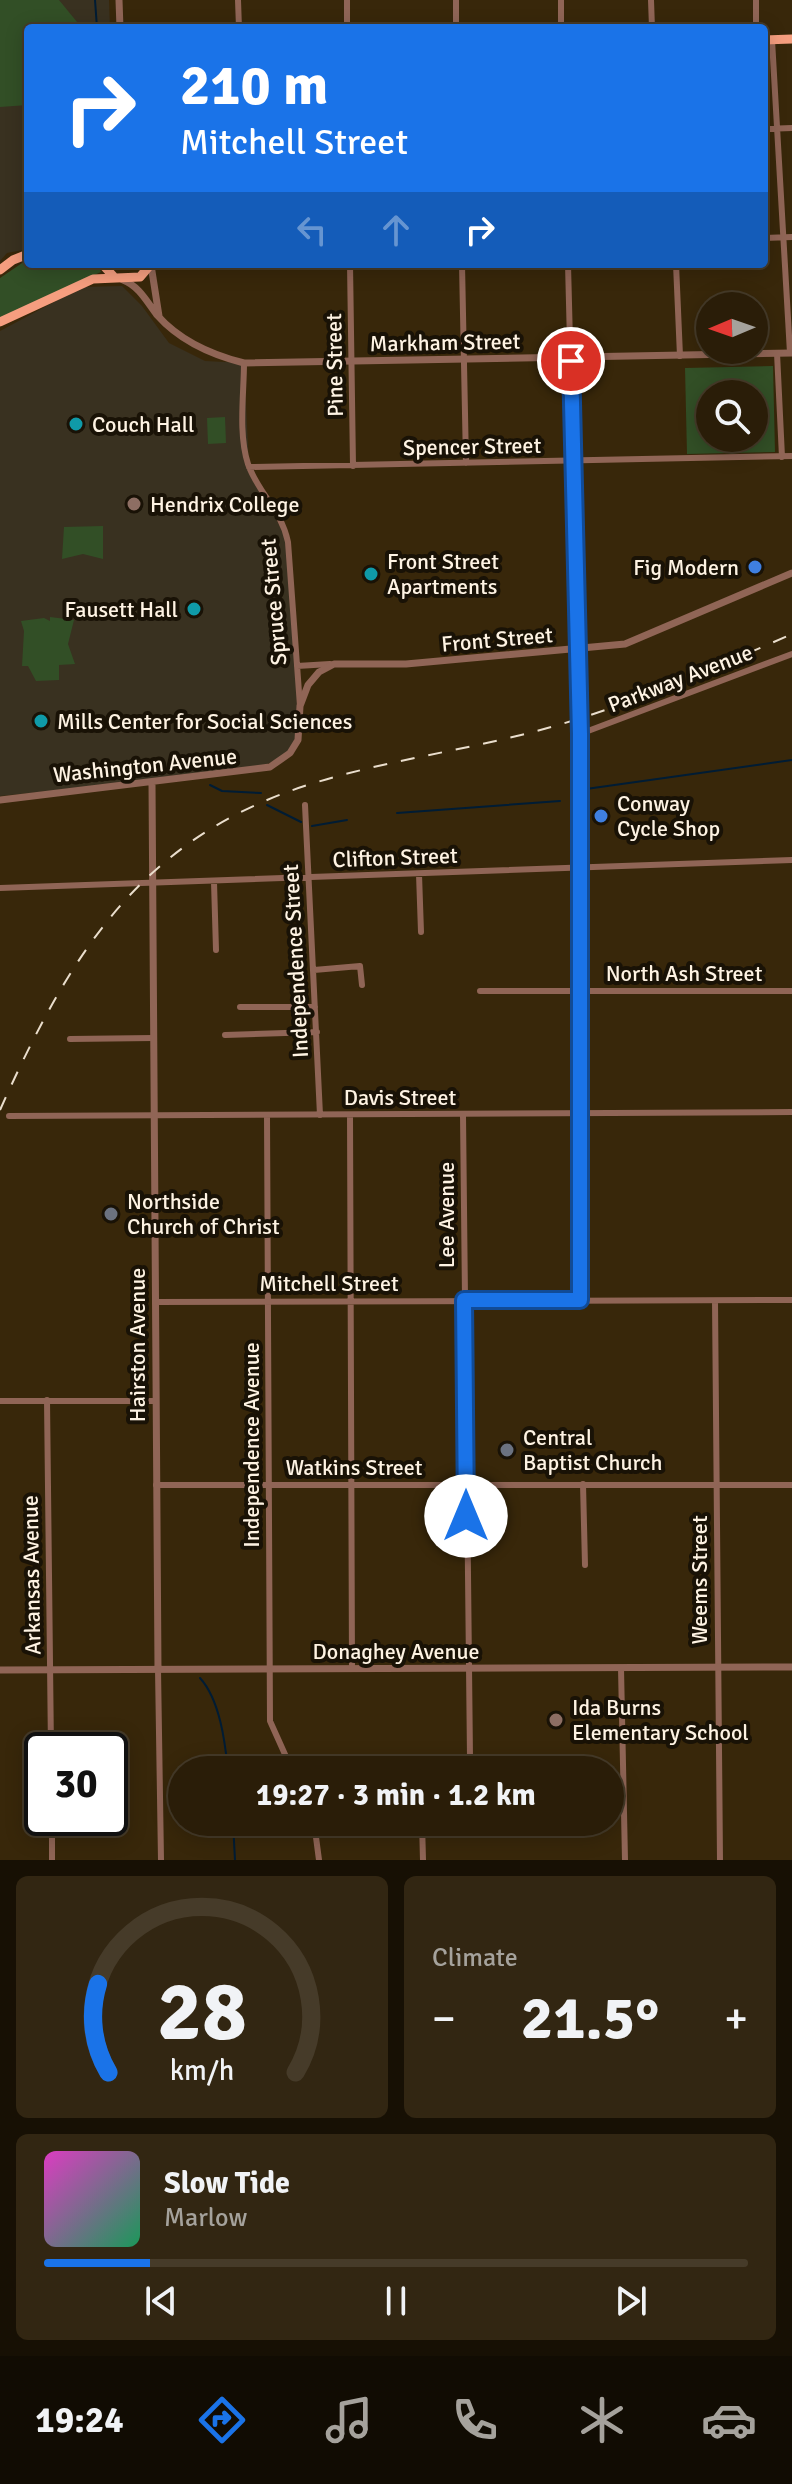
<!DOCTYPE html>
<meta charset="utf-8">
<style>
:root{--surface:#2a1d08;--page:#322612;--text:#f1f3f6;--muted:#a5a29c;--line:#463b29;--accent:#1a73e8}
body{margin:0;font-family:Signika,sans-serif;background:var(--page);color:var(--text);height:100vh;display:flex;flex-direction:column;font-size:30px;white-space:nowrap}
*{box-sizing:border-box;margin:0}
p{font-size:26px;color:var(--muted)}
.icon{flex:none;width:44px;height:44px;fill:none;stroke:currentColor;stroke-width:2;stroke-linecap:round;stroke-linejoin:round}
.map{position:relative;height:1860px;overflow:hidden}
.side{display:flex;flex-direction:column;gap:16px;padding:16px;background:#171004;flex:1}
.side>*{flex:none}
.banner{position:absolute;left:24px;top:24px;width:744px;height:244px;border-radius:8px;box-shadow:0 4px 20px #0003,0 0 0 2px var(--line);background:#1a73e8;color:#fff;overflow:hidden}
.needle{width:52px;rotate:268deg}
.buttons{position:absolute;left:696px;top:292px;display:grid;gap:16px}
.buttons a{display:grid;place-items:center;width:72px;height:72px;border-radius:50%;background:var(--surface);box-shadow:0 4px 20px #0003,0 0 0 2px var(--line);font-size:40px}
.speed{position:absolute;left:24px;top:1732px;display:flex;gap:16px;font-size:40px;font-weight:700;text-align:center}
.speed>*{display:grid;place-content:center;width:104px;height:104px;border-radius:50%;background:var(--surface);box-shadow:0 4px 20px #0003,0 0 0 2px var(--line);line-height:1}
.speed .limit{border:4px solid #111;border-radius:12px;background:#fff;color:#111}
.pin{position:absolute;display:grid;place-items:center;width:68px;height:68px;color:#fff;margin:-34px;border:4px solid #fff;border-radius:50%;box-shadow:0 2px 8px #0007}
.me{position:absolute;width:88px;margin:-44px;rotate:0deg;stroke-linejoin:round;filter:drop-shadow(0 0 6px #0008)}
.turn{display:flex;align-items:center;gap:28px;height:168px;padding:0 24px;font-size:36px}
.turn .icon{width:104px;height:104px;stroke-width:2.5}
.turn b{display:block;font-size:56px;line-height:68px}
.lanes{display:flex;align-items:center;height:76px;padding:0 24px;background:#0003;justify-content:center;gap:40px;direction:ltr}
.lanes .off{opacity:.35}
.big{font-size:60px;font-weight:800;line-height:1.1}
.side .card{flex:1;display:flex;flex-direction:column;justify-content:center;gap:12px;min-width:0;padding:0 28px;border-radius:12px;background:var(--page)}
.side .dial{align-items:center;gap:0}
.dial svg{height:208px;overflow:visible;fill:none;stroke:var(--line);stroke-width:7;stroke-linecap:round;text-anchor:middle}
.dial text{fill:var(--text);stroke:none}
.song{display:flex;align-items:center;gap:24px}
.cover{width:96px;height:96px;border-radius:12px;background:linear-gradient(135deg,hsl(310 70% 55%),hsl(150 70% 35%))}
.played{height:8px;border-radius:4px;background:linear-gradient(90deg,var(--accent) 15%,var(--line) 15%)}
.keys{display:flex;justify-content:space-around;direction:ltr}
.heat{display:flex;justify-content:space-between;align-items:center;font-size:44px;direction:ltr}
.side .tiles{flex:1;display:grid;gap:16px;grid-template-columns:1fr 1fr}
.card:last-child{grid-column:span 2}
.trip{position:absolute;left:168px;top:1756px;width:456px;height:80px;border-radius:40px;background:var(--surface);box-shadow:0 4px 20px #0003,0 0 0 2px var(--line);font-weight:800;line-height:80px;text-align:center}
.dock{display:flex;height:128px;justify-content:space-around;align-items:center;background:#110c03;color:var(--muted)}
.dock .icon{width:56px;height:56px}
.dock .active{color:var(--accent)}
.dock b{font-size:36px;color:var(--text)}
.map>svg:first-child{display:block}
</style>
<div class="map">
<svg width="792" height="1860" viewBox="0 0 792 1860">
<rect width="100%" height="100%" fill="#38270a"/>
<!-- education -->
<path fill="#393120" d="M 0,0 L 109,0 L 110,28 L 28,28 L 28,249 L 7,253 L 0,261 Z
M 122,286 L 142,306 L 169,343 L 205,361 L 244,363 L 249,467 L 288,542 L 301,725 L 290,753 L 253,771 L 0,796 L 0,331 L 82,287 Z"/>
<!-- green -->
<path fill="#324f26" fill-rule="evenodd" d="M 0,0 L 59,0 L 82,28 L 28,28 L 28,105 L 0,107 Z
M 28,259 L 28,264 L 97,264 L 101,272 L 0,318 L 0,278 Z
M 773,366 L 775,452 L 687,454 L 685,368 ZM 710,394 L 754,394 L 754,438 L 710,438 Z
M 225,417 L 226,443 L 208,444 L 207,418 Z
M 103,526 L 103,559 L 83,554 L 62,559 L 64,527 Z
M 50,617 L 74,620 L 68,644 L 75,664 L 59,665 L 59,680 L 36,681 L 28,666 L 22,666 L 24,631 L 21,621 L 44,618 L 50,621 Z"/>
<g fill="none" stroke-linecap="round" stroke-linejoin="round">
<!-- stream -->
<path stroke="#001c34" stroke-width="2" d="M 95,0 L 97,28
M 210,785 L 222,791 L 261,793
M 586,789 L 792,760
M 267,805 L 301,822
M 397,813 L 560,801
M 312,826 L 347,820
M 200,1678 C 220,1700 225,1742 228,1770
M 233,1822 L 235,1860"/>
<!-- minor -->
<path stroke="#906556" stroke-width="6" d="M 238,0 L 239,28
M 347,0 L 347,28
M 456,0 L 456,28
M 561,0 L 561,28
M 651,0 L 652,28
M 756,28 L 756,0
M 772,40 L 790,353
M 764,129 L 792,128
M 764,238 L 792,237
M 350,264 L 353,466
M 462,264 L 466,463
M 568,264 L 580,734 L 580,1300
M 676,264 L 680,356
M 777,353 L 782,457
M 244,363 C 244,394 238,433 248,464 C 258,493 281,509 288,542 L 300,706
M 249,467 L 792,456
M 297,666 L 330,664
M 580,734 L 792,654
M 305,805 L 320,1115
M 419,874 L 421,932
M 214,882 L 216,950
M 0,888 L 792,860
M 314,970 L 360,966 L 362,985
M 480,991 L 792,991
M 240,1007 L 315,1007
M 225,1035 L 317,1032
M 70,1039 L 153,1038
M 350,1115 L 352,1669
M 9,1116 L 792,1112
M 267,1116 L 270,1721 L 292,1770
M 715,1301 L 720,1860
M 155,1302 L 792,1300
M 47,1400 L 51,1750
M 0,1401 L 156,1401
M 583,1484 L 585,1565
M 156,1485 L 792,1485
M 621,1668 L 625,1860
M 158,1669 L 161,1860
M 438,1770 L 462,1769 L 470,1758 L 463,1115
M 52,1818 L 52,1860
M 314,1822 L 319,1860
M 422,1822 L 423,1860"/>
<!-- tertiary -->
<path stroke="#906556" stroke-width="7" d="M 119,0 L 120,28
M 151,265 L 159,316
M 123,280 C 139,286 147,302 157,315 C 179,340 212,355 244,363 L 792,353
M 152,783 L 158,1669
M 0,800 L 270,767 L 290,753 L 298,740 L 300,706 L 308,685 L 319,672 L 334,664 L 406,664 L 625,644 L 792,573
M 0,1670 L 792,1667"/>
<!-- primary -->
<path stroke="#f69e7f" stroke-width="9" d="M 764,40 L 792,39
M 102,264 L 115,278
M 0,270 L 13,260 L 28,254
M 0,322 L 93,279 L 140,277 L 151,264"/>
<!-- rail -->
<path stroke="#eadecd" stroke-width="2" stroke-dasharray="14 14" stroke-linecap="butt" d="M 0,1110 C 70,954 141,836 314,783 C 382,762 452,752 521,735 C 615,712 703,673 792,634"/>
</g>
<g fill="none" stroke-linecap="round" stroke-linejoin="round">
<defs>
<path id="route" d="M 466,1516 L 464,1300 L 580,1300 L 580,734 L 571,361"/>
</defs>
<!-- route casing -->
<use href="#route" stroke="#114b97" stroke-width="20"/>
<!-- route -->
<use href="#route" stroke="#1a73e8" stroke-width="14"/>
</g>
<!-- markers -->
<g fill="#0f9aa8" stroke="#191206" stroke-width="3">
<circle cx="76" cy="424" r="8"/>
<circle cx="371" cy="574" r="8"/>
<circle cx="194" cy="609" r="8"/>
<circle cx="41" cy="721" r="8"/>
</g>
<g fill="#8d6e63" stroke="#191206" stroke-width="3">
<circle cx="134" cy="504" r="8"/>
<circle cx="556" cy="1720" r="8"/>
</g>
<g fill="#3f7fe0" stroke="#191206" stroke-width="3">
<circle cx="755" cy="567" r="8"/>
<circle cx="601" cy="816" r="8"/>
</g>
<g fill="#6b7280" stroke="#191206" stroke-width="3">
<circle cx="111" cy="1214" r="8"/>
<circle cx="507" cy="1450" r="8"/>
</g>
<g text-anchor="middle" stroke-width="8" stroke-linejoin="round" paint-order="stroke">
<!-- street labels -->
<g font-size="22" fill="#fef3e3" stroke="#191206">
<text transform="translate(445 342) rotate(-1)" y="8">Markham Street</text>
<text transform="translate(334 365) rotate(-91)" y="8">Pine Street</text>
<text transform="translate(472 446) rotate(-1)" y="8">Spencer Street</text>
<text transform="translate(273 602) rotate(-95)" y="8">Spruce Street</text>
<text transform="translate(497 639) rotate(-5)" y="8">Front Street</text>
<text transform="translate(680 678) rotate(-21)" y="8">Parkway Avenue</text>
<text transform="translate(145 765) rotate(-6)" y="8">Washington Avenue</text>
<text transform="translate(395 857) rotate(-2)" y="8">Clifton Street</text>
<text transform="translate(295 961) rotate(-93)" y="8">Independence Street</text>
<text x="684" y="981">North Ash Street</text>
<text x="400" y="1105">Davis Street</text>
<text transform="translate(446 1215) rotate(-90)" y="8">Lee Avenue</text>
<text x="329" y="1291">Mitchell Street</text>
<text transform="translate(137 1345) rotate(-90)" y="8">Hairston Avenue</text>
<text transform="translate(251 1445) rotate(-90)" y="8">Independence Avenue</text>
<text x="354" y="1475">Watkins Street</text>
<text transform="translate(31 1575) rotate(-91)" y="8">Arkansas Avenue</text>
<text transform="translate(699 1580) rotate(-90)" y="8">Weems Street</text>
<text x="396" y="1659">Donaghey Avenue</text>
</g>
<!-- poi labels -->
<g font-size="22" fill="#fef3e3" stroke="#191206" text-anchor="start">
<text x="92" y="432">Couch Hall</text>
<text x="150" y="512">Hendrix College</text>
<text x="387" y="569">Front Street<tspan x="387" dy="25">Apartments</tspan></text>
<text x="739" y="575" text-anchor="end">Fig Modern</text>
<text x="178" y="617" text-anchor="end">Fausett Hall</text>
<text x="57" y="729">Mills Center for Social Sciences</text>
<text x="617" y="811">Conway<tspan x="617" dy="25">Cycle Shop</tspan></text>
<text x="127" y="1209">Northside<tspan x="127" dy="25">Church of Christ</tspan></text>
<text x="523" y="1445">Central<tspan x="523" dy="25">Baptist Church</tspan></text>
<text x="572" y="1715">Ida Burns<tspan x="572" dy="25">Elementary School</tspan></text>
</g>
</g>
</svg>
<div class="buttons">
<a><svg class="needle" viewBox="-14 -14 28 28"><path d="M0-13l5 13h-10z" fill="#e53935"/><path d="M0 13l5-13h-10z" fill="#a5a29c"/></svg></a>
<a><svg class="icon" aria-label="search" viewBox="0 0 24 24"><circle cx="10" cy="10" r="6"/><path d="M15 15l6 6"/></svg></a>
</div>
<div class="speed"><div class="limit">30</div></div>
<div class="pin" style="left:571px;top:361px;background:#d93025"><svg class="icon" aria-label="arrive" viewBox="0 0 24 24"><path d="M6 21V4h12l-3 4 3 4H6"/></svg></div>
<svg class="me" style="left:466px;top:1516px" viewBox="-20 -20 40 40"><circle r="19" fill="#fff"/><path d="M0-13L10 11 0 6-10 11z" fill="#1a73e8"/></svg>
<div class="trip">19:27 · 3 min · 1.2 km</div>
<div class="banner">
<div class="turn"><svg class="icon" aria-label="right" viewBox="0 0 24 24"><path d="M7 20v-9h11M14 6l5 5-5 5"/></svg><div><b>210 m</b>Mitchell Street</div></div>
<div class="lanes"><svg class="icon off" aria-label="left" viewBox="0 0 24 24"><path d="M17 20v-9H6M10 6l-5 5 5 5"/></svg><svg class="icon off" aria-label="ahead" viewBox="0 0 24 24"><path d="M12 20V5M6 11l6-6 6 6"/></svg><svg class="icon" aria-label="right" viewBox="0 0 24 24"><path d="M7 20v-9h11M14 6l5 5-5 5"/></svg></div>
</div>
</div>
<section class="side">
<div class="tiles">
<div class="card dial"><svg viewBox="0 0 100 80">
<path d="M14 69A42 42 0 1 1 86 69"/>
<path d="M14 69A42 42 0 0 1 10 35" stroke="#1a73e8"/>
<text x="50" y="56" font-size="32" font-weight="700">28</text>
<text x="50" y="72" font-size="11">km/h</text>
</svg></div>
<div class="card"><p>Climate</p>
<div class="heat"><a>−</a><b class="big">21.5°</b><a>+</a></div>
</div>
<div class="card">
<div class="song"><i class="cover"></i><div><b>Slow Tide</b><p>Marlow</p></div></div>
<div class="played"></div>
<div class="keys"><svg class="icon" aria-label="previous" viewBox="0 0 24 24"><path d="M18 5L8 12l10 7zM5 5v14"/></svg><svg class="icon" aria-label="pause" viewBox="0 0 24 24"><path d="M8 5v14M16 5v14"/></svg><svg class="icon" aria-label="next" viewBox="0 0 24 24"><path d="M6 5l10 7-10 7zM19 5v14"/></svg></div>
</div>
</div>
</section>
<nav class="dock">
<b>19:24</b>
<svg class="icon active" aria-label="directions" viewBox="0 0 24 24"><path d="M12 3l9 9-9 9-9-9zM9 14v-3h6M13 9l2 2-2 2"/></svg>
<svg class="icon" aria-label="music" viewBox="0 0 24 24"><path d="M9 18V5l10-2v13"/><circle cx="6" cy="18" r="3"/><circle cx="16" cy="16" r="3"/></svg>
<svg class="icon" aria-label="phone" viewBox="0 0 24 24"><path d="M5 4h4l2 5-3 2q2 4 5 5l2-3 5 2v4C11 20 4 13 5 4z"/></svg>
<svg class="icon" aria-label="climate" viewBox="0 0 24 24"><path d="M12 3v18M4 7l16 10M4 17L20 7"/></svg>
<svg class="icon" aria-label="car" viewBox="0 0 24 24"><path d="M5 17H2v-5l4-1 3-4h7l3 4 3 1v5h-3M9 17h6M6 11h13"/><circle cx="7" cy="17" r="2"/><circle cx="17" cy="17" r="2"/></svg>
</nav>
